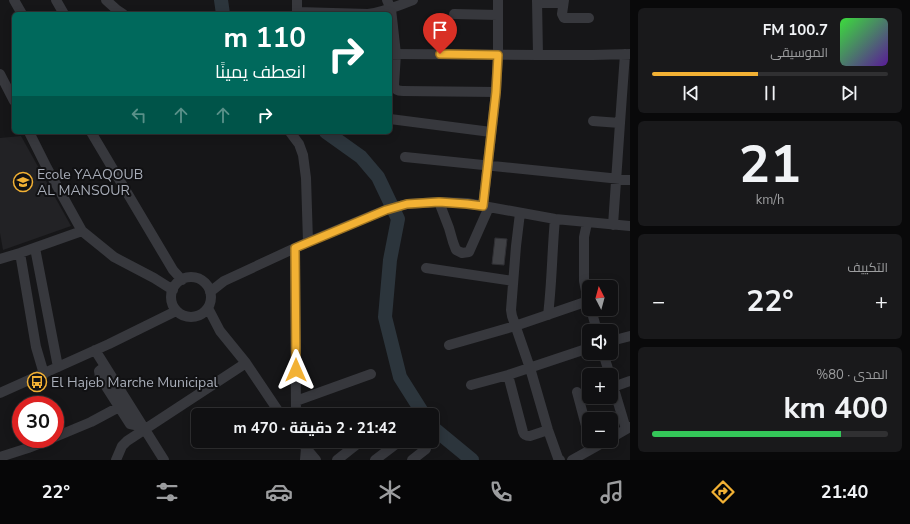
<!DOCTYPE html>
<html lang="ar">
<meta charset="utf-8">
<style>
:root{--surface:#101012;--page:#19191b;--text:#f1f3f6;--muted:#9c9d9f;--line:#303032;--accent:#f2b134}
body{margin:0;font-family:"Nunito Sans",Cairo,sans-serif;background:var(--page);color:var(--text);direction:rtl;height:100vh;display:flex;flex-direction:column;font-size:15px;white-space:nowrap}
*{box-sizing:border-box;margin:0}
p{font-size:13px;color:var(--muted)}
.icon{flex:none;width:22px;height:22px;fill:none;stroke:currentColor;stroke-width:2;stroke-linecap:round;stroke-linejoin:round}
.map{position:relative;flex:1;overflow:hidden;direction:ltr}
.sheet{display:flex;flex-direction:column;gap:8px;padding:8px;background:#09090a;width:280px}
.sheet>*{flex:none}
.hud{position:absolute;left:12px;top:12px;width:380px;height:122px;border-radius:6px;box-shadow:0 2px 10px #0003,0 0 0 1px var(--line);direction:rtl;background:#00695c;color:#fff;overflow:hidden}
.needle{width:26px;rotate:354deg}
.fabs{position:absolute;left:582px;top:280px;display:grid;gap:8px}
.fabs a{display:grid;place-items:center;width:36px;height:36px;border-radius:6px;background:var(--surface);box-shadow:0 2px 10px #0003,0 0 0 1px var(--line);font-size:20px}
.speed{position:absolute;left:12px;top:396px;display:flex;gap:8px;font-size:20px;font-weight:700;text-align:center}
.speed>*{display:grid;place-content:center;width:52px;height:52px;border-radius:50%;background:var(--surface);box-shadow:0 2px 10px #0003,0 0 0 1px var(--line);line-height:1}
.speed .limit{border:6px solid #d22;background:#fff;color:#111}
.pin{position:absolute;display:grid;place-items:center;width:34px;height:34px;color:#fff;margin:-41px -17px;border-radius:50% 50% 50% 0;rotate:-45deg;box-shadow:0 0 4px #0007}
.pin .icon{rotate:45deg}
.me{position:absolute;width:44px;margin:-22px;rotate:0deg;stroke-linejoin:round;filter:drop-shadow(0 0 3px #0008)}
.turn{display:flex;align-items:center;gap:14px;height:84px;padding:0 20px;font-size:18px}
.turn .icon{width:52px;height:52px;stroke-width:2.5}
.turn b{display:block;font-size:28px;line-height:34px}
.lanes{display:flex;align-items:center;height:38px;padding:0 20px;background:#0003;justify-content:center;gap:20px;direction:ltr}
.lanes .off{opacity:.35}
.big{font-size:30px;font-weight:700;line-height:1.1}
.sheet .card{flex:1;display:flex;flex-direction:column;justify-content:center;gap:6px;min-width:0;padding:0 14px;border-radius:6px;background:var(--page)}
.sheet .dial{align-items:center;gap:0}
.dial b{font-size:52px;line-height:1}
.song{display:flex;align-items:center;gap:12px}
.cover{width:48px;height:48px;border-radius:6px;background:linear-gradient(135deg,hsl(120 70% 55%),hsl(270 70% 35%))}
.played{height:4px;border-radius:2px;background:linear-gradient(90deg,var(--accent) 45%,var(--line) 45%)}
.keys{display:flex;justify-content:space-around;direction:ltr}
.heat{display:flex;justify-content:space-between;align-items:center;font-size:22px;direction:ltr}
.charge{height:6px;border-radius:3px;background:linear-gradient(90deg,#34c759 80%,var(--line) 0)}
.trip{position:absolute;left:191px;top:408px;width:248px;height:40px;border-radius:6px;background:var(--surface);box-shadow:0 2px 10px #0003,0 0 0 1px var(--line);font-weight:700;line-height:40px;text-align:center;direction:rtl}
.tabs{display:flex;height:64px;justify-content:space-around;align-items:center;background:#060607;color:var(--muted)}
.tabs .icon{width:28px;height:28px}
.tabs .active{color:var(--accent)}
.tabs b{font-size:18px;color:var(--text)}
main{display:flex;flex:1;min-height:0}
.map>svg:first-child{display:block}
</style>
<main>
<section class="sheet">
<div class="card">
<div class="song"><i class="cover"></i><div><b>100.7 FM</b><p>الموسيقى</p></div></div>
<div class="played"></div>
<div class="keys"><svg class="icon" aria-label="previous" viewBox="0 0 24 24"><path d="M18 5L8 12l10 7zM5 5v14"/></svg><svg class="icon" aria-label="pause" viewBox="0 0 24 24"><path d="M8 5v14M16 5v14"/></svg><svg class="icon" aria-label="next" viewBox="0 0 24 24"><path d="M6 5l10 7-10 7zM19 5v14"/></svg></div>
</div>
<div class="card dial"><b>21</b><p>km/h</p></div>
<div class="card"><p>التكييف</p>
<div class="heat"><a>−</a><b class="big">22°</b><a>+</a></div>
</div>
<div class="card"><p>المدى · 80%</p><b class="big">400 km</b><div class="charge"></div></div>
</section>
<div class="map">
<svg width="630" height="460" viewBox="0 0 630 460">
<rect width="100%" height="100%" fill="#161618"/>
<!-- built -->
<path fill="#222225" d="M 21,136 L 71,226 L 3,250 L 0,233 L 0,138 Z"/>
<g fill="none" stroke-linecap="round" stroke-linejoin="round">
<!-- river -->
<path stroke="#2c353c" stroke-width="14" d="M 221,0 L 223,14
M 326,132 L 361,157 L 378,177 L 398,219 L 390,260 L 385,317 L 400,377 L 424,415
M 432,427 L 472,460"/>
</g>
<!-- building -->
<path fill="#404145" stroke="#303034" d="M 495,238 L 507,239 L 504,265 L 492,264 Z"/>
<g fill="none" stroke-linecap="round" stroke-linejoin="round">
<!-- minor -->
<path stroke="#37383d" stroke-width="10" d="M 14,0 L 22,14
M 56,0 L 64,14
M 106,0 L 117,10 L 123,14
M 387,0 L 391,9 L 396,54 L 394,85 C 395,90 398,91 403,91 L 496,92
M 537,0 L 538,55
M 564,0 L 562,14 L 564,18 L 589,18
M 537,3 L 563,3
M 297,12 L 368,14 C 384,12 398,6 413,0
M 297,14 L 297,0
M 454,14 L 498,15
M 390,54 L 538,55 L 593,55 L 630,54
M 0,74 L 14,101
M 390,119 L 491,132
M 593,121 L 620,123
M 29,132 L 47,168 L 82,231 L 114,257 L 154,278 L 173,290
M 91,132 L 173,270 L 182,280
M 290,132 L 299,144 L 303,155 L 306,178 L 308,242
M 405,157 L 630,180
M 439,202 L 449,228 L 453,242 L 456,250 L 462,253 L 469,252 L 489,207
M 483,206 L 496,92 L 498,55 L 498,0
M 520,213 L 516,246 L 511,310 L 512,316 L 530,368 L 548,430 L 558,458 L 560,460
M 587,223 L 584,237 L 584,281 L 588,301
M 613,225 L 620,123 L 625,54
M 35,248 L 58,367
M 295,248 L 296,415
M 20,253 L 36,347 L 44,374
M 0,259 L 20,253 L 82,231
M 426,268 L 513,281
M171 297a20 20 0 1 1 40 0a20 20 0 1 1-40 0Z
M 210,292 L 224,281 L 308,242 L 385,210 L 407,204 L 439,202 L 467,203 L 555,219 L 630,226
M 208,308 L 220,331 L 246,363 L 281,415
M 591,309 L 597,331
M 548,315 C 552,283 552,251 555,219
M 611,341 L 630,336
M 449,345 L 515,326 L 588,301 L 589,304
M 95,350 L 164,460
M 603,353 L 610,375
M 105,366 L 99,371 L 100,377 L 130,424 L 135,425 L 140,422
M 508,375 L 523,432 C 524,435 526,436 530,436 L 548,430
M 611,379 L 626,429
M 471,385 L 508,375 L 589,348
M 613,387 L 630,381
M 577,392 L 589,437
M 0,393 L 109,344 L 176,311
M 296,401 L 371,374
M 55,437 L 91,422 L 119,407
M 611,438 L 630,427
M 300,441 L 316,460
M 0,457 L 28,448 L 51,439
M 116,460 L 122,446 L 127,441 L 246,363
M 305,460 L 306,448
M 337,460 L 361,441
M 375,460 L 400,441
M 412,460 L 426,449
M 572,460 L 606,441"/>
</g>
<g fill="none" stroke-linecap="round" stroke-linejoin="round">
<defs>
<path id="route" d="M 296,370 L 295,248 L 386,210 L 407,204 L 439,202 L 467,204 L 483,206 L 496,92 L 498,55 L 440,54"/>
</defs>
<!-- route casing -->
<use href="#route" stroke="#9d7322" stroke-width="10"/>
<!-- route -->
<use href="#route" stroke="#f2b134" stroke-width="7"/>
</g>
<!-- icons -->
<defs>
<symbol id="school-ring" viewBox="-11 -11 22 22"><circle r="9.5" fill="#111113" stroke="#f2b134" stroke-width="1.5"/><path d="M0-5L7-2L0 1L-7-2ZM-4 1L0 2.5L4 1V4Q0 6-4 4Z" fill="#f2b134"/></symbol>
<symbol id="bus-ring" viewBox="-11 -11 22 22"><circle r="9.5" fill="#111113" stroke="#f2b134" stroke-width="1.5"/><path d="M-5-6H5V4H4V6H2V4H-2V6H-4V4H-5ZM-3.5-4V0h7V-4ZM-3.5 1.2v1.5H-2V1.2ZM2 1.2v1.5H3.5V1.2Z" fill="#f2b134"/></symbol>
</defs>
<g fill-rule="evenodd">
<use href="#school-ring" x="12" y="171" width="22" height="22"/>
<use href="#bus-ring" x="26" y="371" width="22" height="22"/>
</g>
<g text-anchor="middle" stroke-width="4" stroke-linejoin="round" paint-order="stroke">
<!-- poi labels -->
<g font-size="14" fill="#a8adb8" stroke="#111113" text-anchor="start">
<text x="37" y="179">Ecole YAAQOUB<tspan x="37" dy="16">AL MANSOUR</tspan></text>
<text x="51" y="387">El Hajeb Marche Municipal</text>
</g>
</g>
</svg>
<div class="fabs">
<a><svg class="needle" viewBox="-14 -14 28 28"><path d="M0-13l5 13h-10z" fill="#e53935"/><path d="M0 13l5-13h-10z" fill="#9c9d9f"/></svg></a>
<a><svg class="icon" aria-label="sound" viewBox="0 0 24 24"><path d="M4 9h4l5-4v14l-5-4H4zM17 9q2 3 0 6"/></svg></a>
<a>+</a>
<a>−</a>
</div>
<div class="speed"><div class="limit">30</div></div>
<div class="pin" style="left:440px;top:54px;background:#d93025"><svg class="icon" aria-label="arrive" viewBox="0 0 24 24"><path d="M6 21V4h12l-3 4 3 4H6"/></svg></div>
<svg class="me" style="left:296px;top:370px" viewBox="-20 -20 40 40"><path d="M0-17L14 15 0 8-14 15z" fill="#f2b134" stroke="#fff" stroke-width="4"/></svg>
<div class="trip">21:42 · 2 دقيقة · 470 m</div>
<div class="hud">
<div class="turn"><svg class="icon" aria-label="right" viewBox="0 0 24 24"><path d="M7 20v-9h11M14 6l5 5-5 5"/></svg><div><b>110 m</b>انعطف يمينًا</div></div>
<div class="lanes"><svg class="icon off" aria-label="left" viewBox="0 0 24 24"><path d="M17 20v-9H6M10 6l-5 5 5 5"/></svg><svg class="icon off" aria-label="ahead" viewBox="0 0 24 24"><path d="M12 20V5M6 11l6-6 6 6"/></svg><svg class="icon off" aria-label="ahead" viewBox="0 0 24 24"><path d="M12 20V5M6 11l6-6 6 6"/></svg><svg class="icon" aria-label="right" viewBox="0 0 24 24"><path d="M7 20v-9h11M14 6l5 5-5 5"/></svg></div>
</div>
</div>
</main>
<nav class="tabs">
<b>21:40</b>
<svg class="icon active" aria-label="directions" viewBox="0 0 24 24"><path d="M12 3l9 9-9 9-9-9zM9 14v-3h6M13 9l2 2-2 2"/></svg>
<svg class="icon" aria-label="music" viewBox="0 0 24 24"><path d="M9 18V5l10-2v13"/><circle cx="6" cy="18" r="3"/><circle cx="16" cy="16" r="3"/></svg>
<svg class="icon" aria-label="phone" viewBox="0 0 24 24"><path d="M5 4h4l2 5-3 2q2 4 5 5l2-3 5 2v4C11 20 4 13 5 4z"/></svg>
<svg class="icon" aria-label="climate" viewBox="0 0 24 24"><path d="M12 3v18M4 7l16 10M4 17L20 7"/></svg>
<svg class="icon" aria-label="car" viewBox="0 0 24 24"><path d="M5 17H2v-5l4-1 3-4h7l3 4 3 1v5h-3M9 17h6M6 11h13"/><circle cx="7" cy="17" r="2"/><circle cx="17" cy="17" r="2"/></svg>
<svg class="icon" aria-label="filters" viewBox="0 0 24 24"><path d="M4 7h16M4 17h16"/><circle cx="9" cy="7" r="2"/><circle cx="15" cy="17" r="2"/></svg>
<b>22°</b>
</nav>
